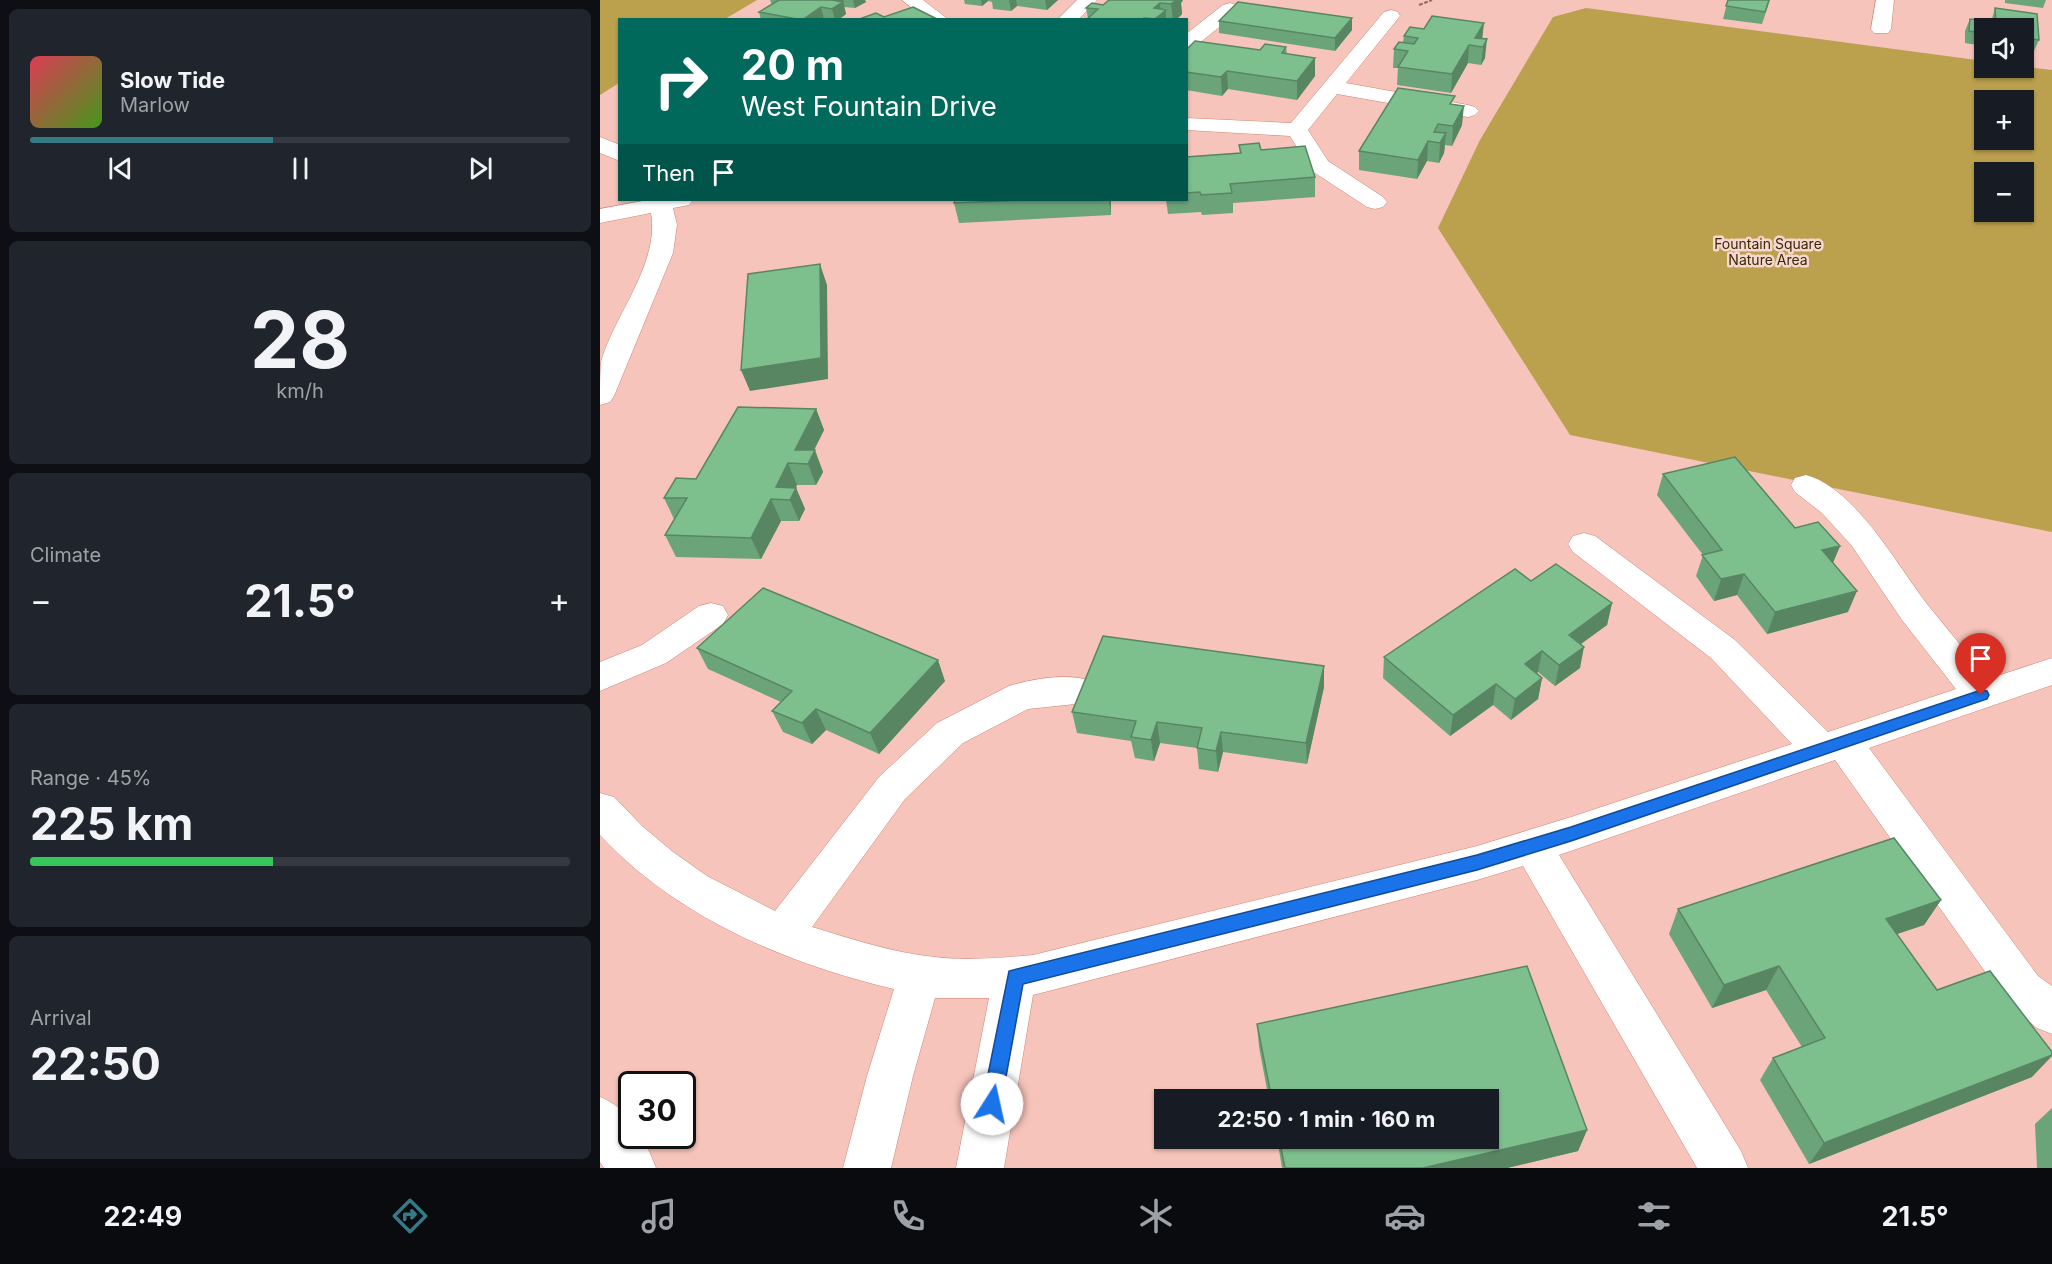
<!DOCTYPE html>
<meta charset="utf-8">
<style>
:root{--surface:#171b24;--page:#20242c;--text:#f1f3f6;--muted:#9ea1a6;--line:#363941;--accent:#347a87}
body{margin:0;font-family:Inter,sans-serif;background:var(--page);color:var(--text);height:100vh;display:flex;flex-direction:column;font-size:22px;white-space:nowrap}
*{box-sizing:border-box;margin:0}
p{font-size:20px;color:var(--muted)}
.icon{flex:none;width:33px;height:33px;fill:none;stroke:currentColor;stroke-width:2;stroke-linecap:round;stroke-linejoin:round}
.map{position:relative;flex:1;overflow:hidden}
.side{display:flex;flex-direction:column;gap:9px;padding:9px;background:#0d0f14;width:600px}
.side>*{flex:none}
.hud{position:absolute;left:18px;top:18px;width:570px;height:183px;border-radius:0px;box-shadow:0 2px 4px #0004;background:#00695c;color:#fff;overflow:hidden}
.fabs{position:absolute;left:1374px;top:18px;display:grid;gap:12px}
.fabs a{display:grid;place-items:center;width:60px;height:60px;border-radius:0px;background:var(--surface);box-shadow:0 2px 4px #0004;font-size:30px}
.speed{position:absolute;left:18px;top:1071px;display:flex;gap:12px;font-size:30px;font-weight:700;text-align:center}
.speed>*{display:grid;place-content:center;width:78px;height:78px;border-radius:50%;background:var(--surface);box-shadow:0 2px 4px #0004;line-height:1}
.speed .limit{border:3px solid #111;border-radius:9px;background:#fff;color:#111}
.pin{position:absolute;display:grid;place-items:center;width:51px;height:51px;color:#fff;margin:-62px -26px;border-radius:50% 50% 50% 0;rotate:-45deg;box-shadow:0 0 6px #0007}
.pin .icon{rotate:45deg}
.me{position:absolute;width:66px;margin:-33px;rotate:10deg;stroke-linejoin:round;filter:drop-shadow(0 0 4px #0008)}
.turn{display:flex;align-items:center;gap:21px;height:126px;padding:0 24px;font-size:27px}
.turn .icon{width:78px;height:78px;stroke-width:2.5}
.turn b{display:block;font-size:42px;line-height:51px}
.then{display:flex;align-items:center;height:57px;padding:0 24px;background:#0003;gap:12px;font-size:22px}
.big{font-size:45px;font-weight:700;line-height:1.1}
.side .tile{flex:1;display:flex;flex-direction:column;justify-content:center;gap:9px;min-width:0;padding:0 21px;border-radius:9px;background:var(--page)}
.side .dial{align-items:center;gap:0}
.dial b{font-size:78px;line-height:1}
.song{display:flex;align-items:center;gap:18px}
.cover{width:72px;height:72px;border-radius:9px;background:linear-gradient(135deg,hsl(350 70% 55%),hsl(100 70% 35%))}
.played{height:6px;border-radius:3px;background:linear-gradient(90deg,var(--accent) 45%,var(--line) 45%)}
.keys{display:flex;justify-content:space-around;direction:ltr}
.heat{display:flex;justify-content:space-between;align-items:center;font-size:33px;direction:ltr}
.charge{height:9px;border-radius:4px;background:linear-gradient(90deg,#34c759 45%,var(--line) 0)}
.trip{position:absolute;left:554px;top:1089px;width:345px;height:60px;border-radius:0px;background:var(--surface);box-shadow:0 2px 4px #0004;font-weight:700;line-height:60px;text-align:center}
.tab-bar{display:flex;height:96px;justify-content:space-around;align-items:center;background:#090b0e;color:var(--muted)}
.tab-bar .icon{width:42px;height:42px}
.tab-bar .on{color:var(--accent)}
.tab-bar b{font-size:27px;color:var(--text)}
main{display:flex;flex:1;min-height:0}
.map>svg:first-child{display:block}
</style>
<main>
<section class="side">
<div class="tile">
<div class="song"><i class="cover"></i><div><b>Slow Tide</b><p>Marlow</p></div></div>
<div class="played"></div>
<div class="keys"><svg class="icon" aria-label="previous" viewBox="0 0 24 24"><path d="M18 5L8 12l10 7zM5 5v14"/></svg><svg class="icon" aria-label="pause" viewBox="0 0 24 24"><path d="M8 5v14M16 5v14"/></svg><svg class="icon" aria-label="next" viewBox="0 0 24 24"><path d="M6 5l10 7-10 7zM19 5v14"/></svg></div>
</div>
<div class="tile dial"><b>28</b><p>km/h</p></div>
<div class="tile"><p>Climate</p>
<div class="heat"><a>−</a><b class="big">21.5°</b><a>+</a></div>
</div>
<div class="tile"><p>Range · 45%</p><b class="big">225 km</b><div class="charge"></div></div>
<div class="tile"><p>Arrival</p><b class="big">22:50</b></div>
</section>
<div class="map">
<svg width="1452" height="1168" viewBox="0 0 1452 1168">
<rect width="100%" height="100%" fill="#f6c4ba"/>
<!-- green -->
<path fill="#bba04e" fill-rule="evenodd" d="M 0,0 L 157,0 L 125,19 L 20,20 L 19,83 L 0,95 Z
M 986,8 L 1384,61 L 1384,68 L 1424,67 L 1452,70 L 1452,532 L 970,435 L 838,228 L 880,140 L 953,17 ZM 1384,100 L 1424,100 L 1424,140 L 1384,140 ZM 1384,172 L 1424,172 L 1424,212 L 1384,212 Z"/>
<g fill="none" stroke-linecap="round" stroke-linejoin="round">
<defs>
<path id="minor" d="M 302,0 L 323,0 L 349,20 L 327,20 Z
M 477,0 L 497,0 L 478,20 L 457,20 Z
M 1276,0 L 1294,0 L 1291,29 L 1288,33 L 1274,33 L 1271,29 Z
M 630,3 L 637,5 L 639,9 L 637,13 L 593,48 L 586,50 L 586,34 L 623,5 Z
M 791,10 L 798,12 L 800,16 L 746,83 L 868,105 L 875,107 L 879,111 L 875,115 L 868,117 L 737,94 L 708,130 L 728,161 L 783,197 L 787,202 L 783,207 L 775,209 L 767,207 L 712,171 L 690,136 L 586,130 L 586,118 L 691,123 L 784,12 Z
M 0,137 L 20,145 L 20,161 L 0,153 Z
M 48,200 L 93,200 L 89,205 L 73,208 L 77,225 L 73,253 L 14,396 L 10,402 L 0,405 C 0,392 0,375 1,362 C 14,315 60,264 51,213 L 0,223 L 0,209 Z
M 1206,475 C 1255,488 1297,565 1327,604 C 1347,629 1368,654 1388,679 L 1452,658 L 1452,685 L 1269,748 L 1438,976 L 1452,986 L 1452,1034 L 1437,1028 L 1408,1004 L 1235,760 L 959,855 L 1141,1151 L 1148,1168 L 1097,1168 L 923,866 L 877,880 L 433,995 L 404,1168 L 356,1168 L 389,998 L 335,998 L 313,1076 L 291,1168 L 243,1168 L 267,1076 L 294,989 C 187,964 76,917 0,835 L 0,793 L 14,797 L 42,826 L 73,852 L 107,876 L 175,911 L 279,777 L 337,723 L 409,686 C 432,679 465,673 488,680 L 493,690 L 488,700 L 475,704 L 428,709 L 363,743 L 305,799 L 212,927 C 252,939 293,953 335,957 C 367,961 401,958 433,955 L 877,846 L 971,817 L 1192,744 L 1111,658 L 973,552 L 968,544 L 973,536 L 984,533 L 995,536 L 1135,640 L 1228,732 L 1356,689 L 1302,620 L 1252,546 L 1222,513 L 1195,492 L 1191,485 L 1195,478 Z
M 111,603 L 123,606 L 128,615 L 123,624 L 66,663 L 0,691 L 0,662 L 42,645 L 99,606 Z
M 0,1097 C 17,1104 32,1116 32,1136 L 38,1136 L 49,1151 L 56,1168 L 4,1168 L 0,1162 Z"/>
</defs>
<!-- minor casing -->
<use href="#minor" stroke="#d08375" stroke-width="1"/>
<!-- path -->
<path stroke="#936b64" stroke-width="2" stroke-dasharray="4 1.5" stroke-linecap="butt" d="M 819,5 L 832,0"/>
<!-- minor -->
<use href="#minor" fill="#fff" fill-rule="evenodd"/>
</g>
<!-- wall -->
<path fill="#6ca47a" d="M 170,0 L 265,0 L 266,2 L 255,8 L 244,7 L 246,14 L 238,20 L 161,20 L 159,12 L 172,5 Z
M 364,0 L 458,0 L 447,10 L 417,6 L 411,11 L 393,9 L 392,2 L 388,1 L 382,6 L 365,4 Z
M 509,0 L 583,0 L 581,3 L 582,14 L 576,20 L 486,20 L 488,18 L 486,8 L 503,5 Z
M 1128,0 L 1170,0 L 1162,24 L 1123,19 Z
M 1405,0 L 1446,0 L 1443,8 L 1405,3 Z
M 1395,8 L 1437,14 L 1439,40 L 1433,53 L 1424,51 L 1424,28 L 1384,28 L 1384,46 L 1365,43 L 1365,31 L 1370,19 L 1391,22 Z
M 619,21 L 752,30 L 735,51 L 619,33 Z
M 804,36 L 882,39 L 885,58 L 881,65 L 868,63 L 851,93 L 797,85 L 798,68 L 793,68 L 794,49 L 803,42 Z
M 686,47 L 687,54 L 715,76 L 697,100 L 628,89 L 622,96 L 586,90 L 586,50 L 660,50 Z
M 854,105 L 862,125 L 852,146 L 845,145 L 844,153 L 839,163 L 827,161 L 817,179 L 759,170 L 759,151 Z
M 639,145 L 661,150 L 715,177 L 715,197 L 633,203 L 633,213 L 602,215 L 601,212 L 568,214 L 566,200 L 586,200 L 586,157 L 640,153 Z
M 355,200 L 511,200 L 511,215 L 359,223 L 354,203 Z
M 216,409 L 224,430 L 214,450 L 223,472 L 216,485 L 197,485 L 195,488 L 196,488 L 205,509 L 199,521 L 181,521 L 161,559 L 76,557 L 65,535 L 74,519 L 64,498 Z
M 1063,474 L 1240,546 L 1233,563 L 1248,612 L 1167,634 L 1137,595 L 1114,601 L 1096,576 L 1103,555 L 1057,495 Z
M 931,581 L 1012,603 L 1007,625 L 981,644 L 980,668 L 955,686 L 938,672 L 937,673 L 942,678 L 938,699 L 911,720 L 893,705 L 850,736 L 783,678 L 784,657 Z
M 97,648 L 345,681 L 279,754 L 226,730 L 212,744 L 183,732 L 172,711 L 181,702 L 108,669 Z
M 724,666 L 724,687 L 707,764 L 623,752 L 618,772 L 599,769 L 597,748 L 560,743 L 554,761 L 535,758 L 531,741 L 477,733 L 472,712 Z
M 1341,900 L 1324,925 L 1297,934 L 1337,990 L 1432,1077 L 1209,1164 L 1160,1080 L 1173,1058 L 1202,1047 L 1166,990 L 1112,1008 L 1069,934 L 1078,909 Z
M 927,966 L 987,1130 L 978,1151 L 907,1168 L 682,1168 L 677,1138 L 888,1138 L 888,1100 L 669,1100 L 659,1047 L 657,1024 Z
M 1452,1108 L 1452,1168 L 1437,1168 L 1435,1124 Z"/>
<!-- shaded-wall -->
<path fill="#588663" d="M 232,0 L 243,0 L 246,14 L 238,20 L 235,20 L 232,9 Z
M 253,0 L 265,0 L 266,2 L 255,8 Z
M 381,0 L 388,0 L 388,1 L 382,6 Z
M 409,0 L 416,0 L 417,6 L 411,11 Z
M 445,0 L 458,0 L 447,10 Z
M 569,0 L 583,0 L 581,3 L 582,14 L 576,20 L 573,20 L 571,4 Z
M 560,3 L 561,14 L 566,10 L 566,20 L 556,20 L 554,8 Z
M 221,7 L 224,20 L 202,20 Z
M 752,18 L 752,30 L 735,51 L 735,38 Z
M 884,23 L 882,41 L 875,38 Z
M 887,39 L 885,58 L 881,65 L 883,47 Z
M 869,45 L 868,63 L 851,93 L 852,74 Z
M 715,58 L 715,76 L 697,100 L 697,81 Z
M 627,71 L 628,89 L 622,96 L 621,77 Z
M 864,106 L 862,125 L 852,146 L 853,126 Z
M 846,133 L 844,153 L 839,163 L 840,143 Z
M 828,141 L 827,161 L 817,179 L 818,160 Z
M 509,200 L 511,200 L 511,215 Z
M 220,264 L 227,285 L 228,379 L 150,391 L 141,370 Z
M 216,409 L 224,430 L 207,464 L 195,450 Z
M 215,450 L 223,472 L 216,485 L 208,464 Z
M 188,463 L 197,485 L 189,500 L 176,487 Z
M 196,488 L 205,509 L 199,521 L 190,500 Z
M 171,499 L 181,521 L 161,559 L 151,538 Z
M 1240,546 L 1231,567 L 1222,550 Z
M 1144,574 L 1137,595 L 1114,601 L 1121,579 Z
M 1257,591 L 1248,612 L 1167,634 L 1175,612 Z
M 1012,603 L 1007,625 L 964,656 L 969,635 Z
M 984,647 L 980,668 L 955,686 L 959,665 Z
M 942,651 L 938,672 L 921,685 L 925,664 Z
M 338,660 L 345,681 L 279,754 L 270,733 Z
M 724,666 L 724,687 L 707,764 L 706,743 Z
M 942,678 L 938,699 L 911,720 L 915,699 Z
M 896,684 L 893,705 L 850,736 L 853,715 Z
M 216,709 L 226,730 L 212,744 L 202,723 Z
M 557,722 L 560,743 L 554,761 L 551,740 Z
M 621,732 L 623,752 L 618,772 L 616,751 Z
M 1341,900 L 1324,925 L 1270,943 L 1286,919 Z
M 1179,966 L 1166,990 L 1112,1008 L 1124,985 Z
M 1452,1055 L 1452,1056 L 1432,1077 L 1209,1164 L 1224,1143 Z
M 987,1130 L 978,1151 L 907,1168 L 823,1168 Z"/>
<!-- building -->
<path fill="#7ebf8e" stroke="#588663" stroke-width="1.5" d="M 179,0 L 232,0 L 243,2 L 232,9 L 221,7 L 202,20 L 159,12 Z
M 509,0 L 576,0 L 571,4 L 560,3 L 554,8 L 566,10 L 555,19 L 544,18 L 542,20 L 486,20 L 498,9 L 486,8 L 492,3 L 503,5 Z
M 1128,0 L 1169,0 L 1165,12 L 1126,6 Z
M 638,2 L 752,18 L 735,38 L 619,21 Z
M 313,7 L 339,20 L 264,20 L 262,18 L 276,13 L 284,17 Z
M 1395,8 L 1437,14 L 1439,40 L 1424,38 L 1424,28 L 1384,28 L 1384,33 L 1369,31 L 1370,19 L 1396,22 Z
M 832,16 L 884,23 L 875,38 L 887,39 L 883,47 L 869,45 L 852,74 L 798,67 L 808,51 L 794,49 L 799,42 L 814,44 L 818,38 L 804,36 L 810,27 L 824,29 Z
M 595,41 L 660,50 L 665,44 L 686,47 L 682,53 L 715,58 L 697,81 L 627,71 L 621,77 L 586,72 L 586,50 Z
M 798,88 L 855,96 L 850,104 L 864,106 L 853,126 L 838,124 L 834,132 L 846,133 L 840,143 L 828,141 L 818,160 L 759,151 Z
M 659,143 L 661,150 L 705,146 L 715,177 L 630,184 L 632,193 L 601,195 L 600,192 L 586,193 L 586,157 L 641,153 L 639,145 Z
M 355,200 L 427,200 L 354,203 Z
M 220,264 L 221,358 L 141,370 L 148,274 Z
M 138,407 L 216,409 L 195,450 L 215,450 L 208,464 L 188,463 L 176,487 L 196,488 L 190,500 L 171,499 L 151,538 L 65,535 L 87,498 L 64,498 L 76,478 L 96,479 Z
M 1135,457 L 1195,528 L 1218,522 L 1240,546 L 1222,550 L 1257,591 L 1175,612 L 1144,574 L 1121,579 L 1102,555 L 1122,550 L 1063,474 Z
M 956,564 L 1012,603 L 969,635 L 984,647 L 959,665 L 942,651 L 925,664 L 942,678 L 915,699 L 896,684 L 853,715 L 784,657 L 915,569 L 931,581 Z
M 163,588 L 338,660 L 270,733 L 216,709 L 202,723 L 172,711 L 192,691 L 97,648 Z
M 503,636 L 724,666 L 706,743 L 621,732 L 616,751 L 597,748 L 602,728 L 557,722 L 551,740 L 531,737 L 536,721 L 472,712 Z
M 1294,838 L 1341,900 L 1286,919 L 1337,990 L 1390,971 L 1452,1052 L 1452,1055 L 1224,1143 L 1173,1058 L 1225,1038 L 1179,966 L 1124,985 L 1078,909 Z
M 927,966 L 987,1130 L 823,1168 L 685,1168 L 679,1138 L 888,1138 L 888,1100 L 672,1100 L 657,1024 Z"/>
<!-- route -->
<path fill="#1a73e8" stroke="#114b97" stroke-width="1.5" d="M 1381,690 L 1387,691 L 1389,695 L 1387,699 L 971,841 L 877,870 L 423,984 L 401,1104 L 399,1111 L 392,1114 L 385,1111 L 382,1104 L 409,971 L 877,855 L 971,827 Z"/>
<g text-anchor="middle" stroke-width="5" stroke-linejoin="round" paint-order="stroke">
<!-- far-park labels -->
<g font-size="14" fill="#352a04" stroke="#f7d6cf">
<text x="1168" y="249">Fountain Square<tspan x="1168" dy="16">Nature Area</tspan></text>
</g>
</g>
</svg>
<div class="fabs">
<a><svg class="icon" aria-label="sound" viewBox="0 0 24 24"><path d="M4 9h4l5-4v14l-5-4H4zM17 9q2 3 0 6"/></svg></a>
<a>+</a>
<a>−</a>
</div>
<div class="speed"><div class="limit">30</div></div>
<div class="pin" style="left:1381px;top:695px;background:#d93025"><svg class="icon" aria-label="arrive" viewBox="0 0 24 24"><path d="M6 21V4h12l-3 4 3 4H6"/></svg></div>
<svg class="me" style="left:392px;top:1104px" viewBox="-20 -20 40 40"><circle r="19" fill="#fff"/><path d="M0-13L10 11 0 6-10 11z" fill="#1a73e8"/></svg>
<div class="trip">22:50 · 1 min · 160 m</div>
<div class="hud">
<div class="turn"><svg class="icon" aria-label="right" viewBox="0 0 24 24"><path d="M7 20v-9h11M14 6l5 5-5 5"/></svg><div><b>20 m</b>West Fountain Drive</div></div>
<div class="then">Then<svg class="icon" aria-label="arrive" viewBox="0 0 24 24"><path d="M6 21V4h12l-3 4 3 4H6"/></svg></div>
</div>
</div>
</main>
<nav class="tab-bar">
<b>22:49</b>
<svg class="icon on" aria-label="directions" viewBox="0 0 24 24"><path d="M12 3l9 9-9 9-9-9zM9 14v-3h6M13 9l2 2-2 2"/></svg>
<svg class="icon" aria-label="music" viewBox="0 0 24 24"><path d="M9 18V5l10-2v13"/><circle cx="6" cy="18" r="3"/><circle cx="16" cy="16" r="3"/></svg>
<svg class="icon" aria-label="phone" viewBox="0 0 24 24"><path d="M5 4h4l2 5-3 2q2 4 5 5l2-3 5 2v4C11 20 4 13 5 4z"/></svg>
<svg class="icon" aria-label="climate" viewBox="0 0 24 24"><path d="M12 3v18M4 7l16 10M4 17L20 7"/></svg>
<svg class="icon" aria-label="car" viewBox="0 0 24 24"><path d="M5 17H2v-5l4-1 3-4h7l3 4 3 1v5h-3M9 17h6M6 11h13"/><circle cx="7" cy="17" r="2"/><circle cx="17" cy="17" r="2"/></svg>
<svg class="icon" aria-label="filters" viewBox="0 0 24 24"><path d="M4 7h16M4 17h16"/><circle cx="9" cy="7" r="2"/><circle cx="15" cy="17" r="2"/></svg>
<b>21.5°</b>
</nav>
